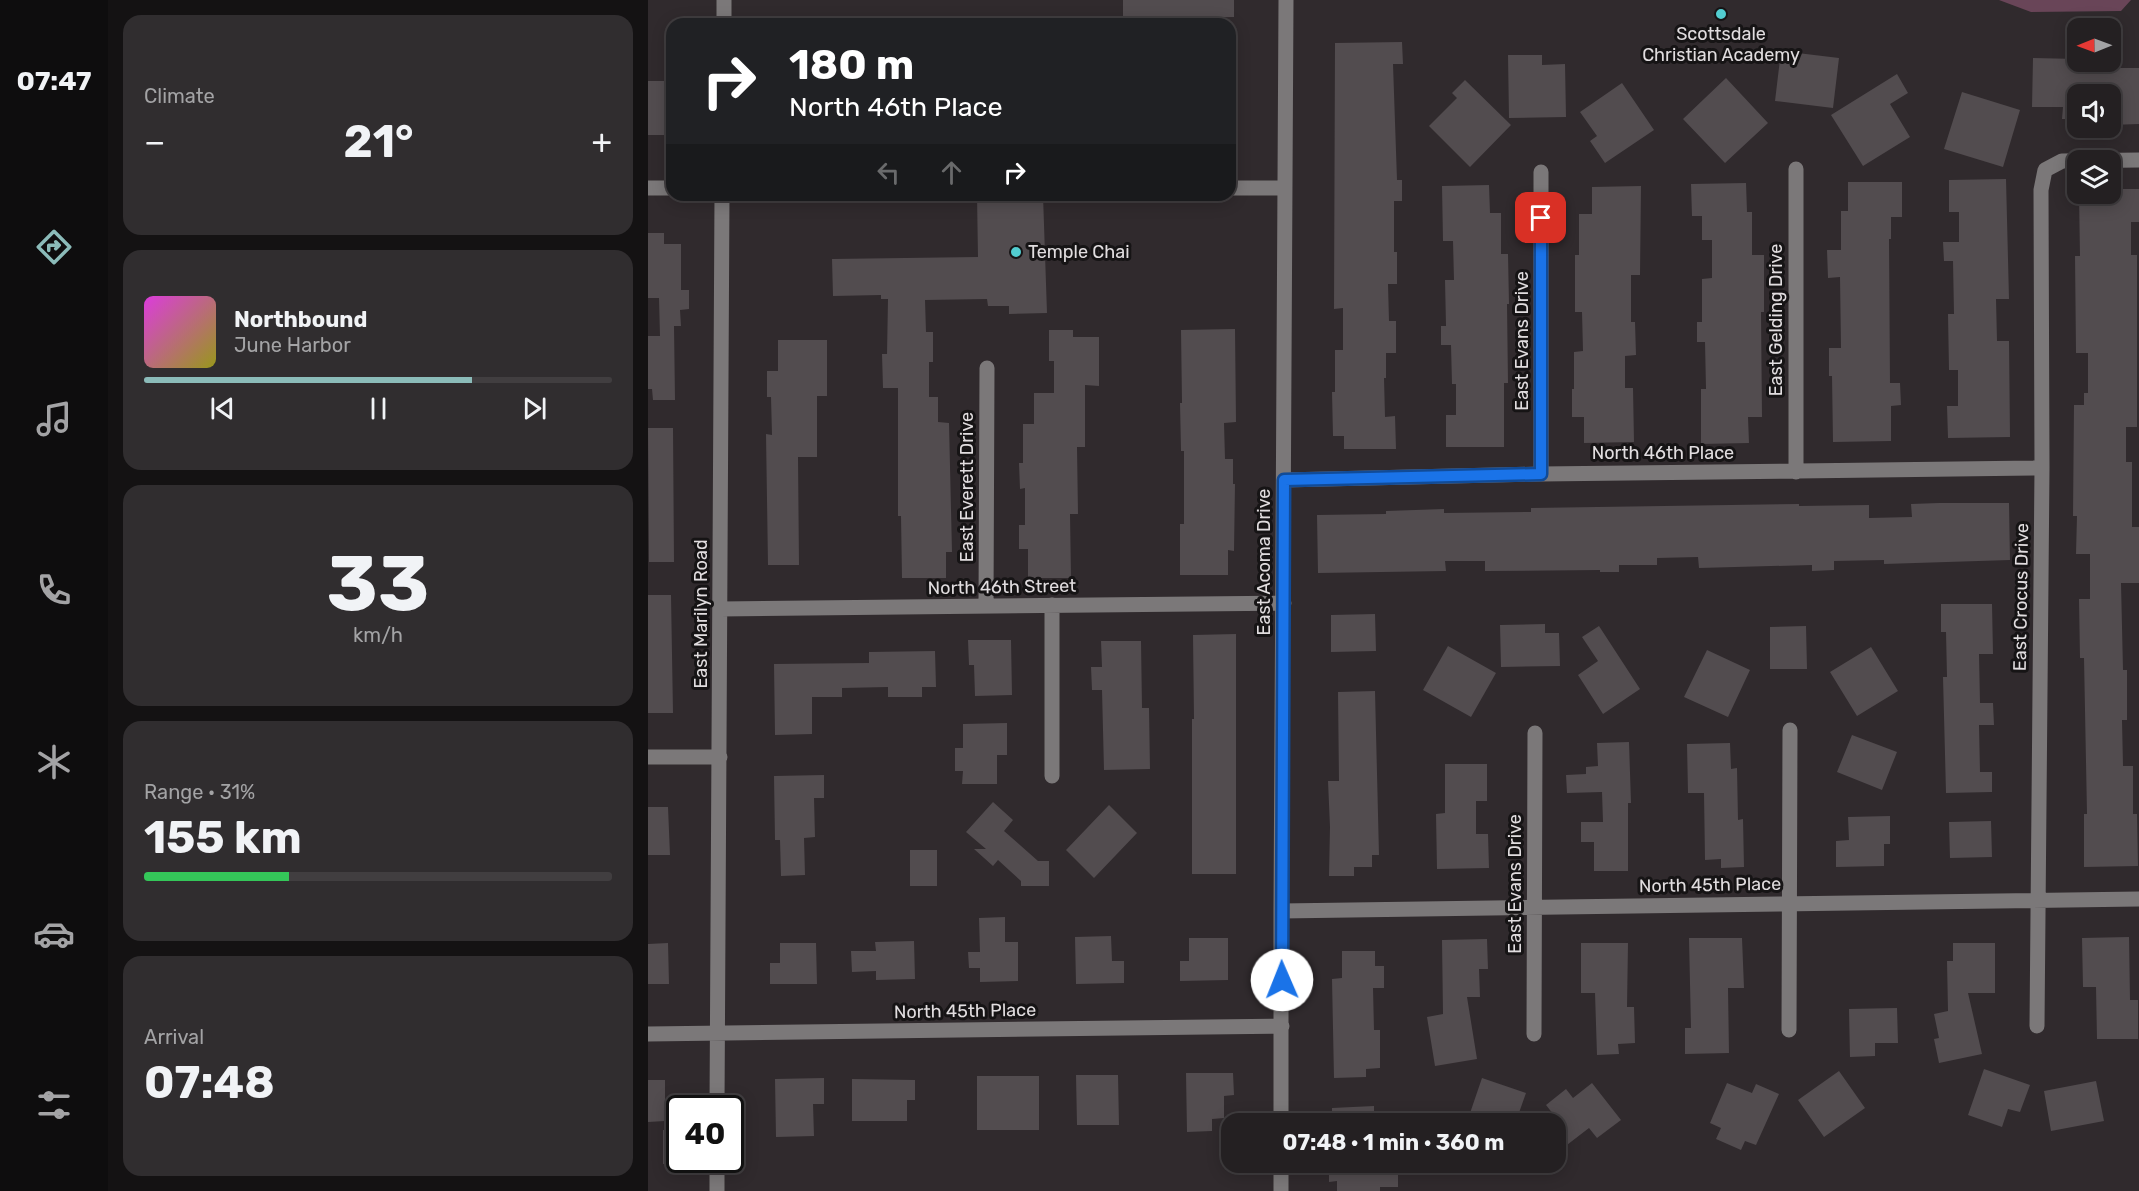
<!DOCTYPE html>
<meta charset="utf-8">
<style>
:root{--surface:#242022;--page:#302d2f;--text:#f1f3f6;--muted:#a3a3a5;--line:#413e40;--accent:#8bbbb9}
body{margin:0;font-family:Rubik,sans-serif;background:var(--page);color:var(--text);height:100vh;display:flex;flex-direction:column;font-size:22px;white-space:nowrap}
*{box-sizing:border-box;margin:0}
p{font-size:20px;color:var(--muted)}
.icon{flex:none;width:33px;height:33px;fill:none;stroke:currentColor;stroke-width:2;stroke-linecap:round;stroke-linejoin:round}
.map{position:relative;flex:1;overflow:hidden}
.drawer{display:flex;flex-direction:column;gap:15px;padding:15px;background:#141213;width:540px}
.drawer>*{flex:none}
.top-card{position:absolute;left:18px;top:18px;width:570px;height:183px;border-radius:18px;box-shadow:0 3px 15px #0003,0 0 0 2px var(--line);background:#202124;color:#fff;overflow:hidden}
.needle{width:39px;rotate:269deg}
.buttons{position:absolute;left:1419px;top:18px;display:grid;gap:12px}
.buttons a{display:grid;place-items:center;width:54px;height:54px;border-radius:12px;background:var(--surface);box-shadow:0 3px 15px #0003,0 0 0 2px var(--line);font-size:30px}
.speed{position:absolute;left:18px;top:1095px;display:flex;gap:12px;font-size:30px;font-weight:700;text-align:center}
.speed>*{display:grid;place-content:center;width:78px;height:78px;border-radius:50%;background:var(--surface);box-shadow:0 3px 15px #0003,0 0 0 2px var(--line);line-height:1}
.speed .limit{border:3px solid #111;border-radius:9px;background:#fff;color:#111}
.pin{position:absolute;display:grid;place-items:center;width:51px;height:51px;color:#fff;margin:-26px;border-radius:12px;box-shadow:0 3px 9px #0006}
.me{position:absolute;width:66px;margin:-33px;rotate:359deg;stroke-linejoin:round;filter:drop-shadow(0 0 4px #0008)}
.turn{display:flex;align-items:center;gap:21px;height:126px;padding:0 24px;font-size:27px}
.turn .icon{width:78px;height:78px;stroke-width:2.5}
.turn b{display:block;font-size:42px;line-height:51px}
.lanes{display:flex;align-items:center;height:57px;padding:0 24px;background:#0003;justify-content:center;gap:30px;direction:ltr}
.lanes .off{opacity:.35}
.big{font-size:45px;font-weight:700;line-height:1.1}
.drawer .tile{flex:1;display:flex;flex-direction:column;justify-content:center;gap:9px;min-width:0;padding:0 21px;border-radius:18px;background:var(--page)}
.drawer .dial{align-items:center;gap:0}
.dial b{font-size:78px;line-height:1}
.song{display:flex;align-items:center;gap:18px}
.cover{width:72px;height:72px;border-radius:9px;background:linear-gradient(135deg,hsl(300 70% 55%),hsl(60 70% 35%))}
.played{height:6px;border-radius:3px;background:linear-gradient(90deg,var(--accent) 70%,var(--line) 70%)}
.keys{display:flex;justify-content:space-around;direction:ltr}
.heat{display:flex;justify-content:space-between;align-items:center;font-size:33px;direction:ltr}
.charge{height:9px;border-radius:4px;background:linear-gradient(90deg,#34c759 31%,var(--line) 0)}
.trip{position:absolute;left:573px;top:1113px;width:345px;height:60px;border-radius:18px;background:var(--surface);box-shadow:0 3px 15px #0003,0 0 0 2px var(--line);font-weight:700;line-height:60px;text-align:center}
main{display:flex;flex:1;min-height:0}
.tabs{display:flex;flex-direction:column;width:108px;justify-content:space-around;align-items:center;background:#0e0d0e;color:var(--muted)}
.tabs .icon{width:42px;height:42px}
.tabs .on{color:var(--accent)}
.tabs b{font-size:27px;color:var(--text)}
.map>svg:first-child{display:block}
</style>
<main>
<nav class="tabs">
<b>07:47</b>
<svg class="icon on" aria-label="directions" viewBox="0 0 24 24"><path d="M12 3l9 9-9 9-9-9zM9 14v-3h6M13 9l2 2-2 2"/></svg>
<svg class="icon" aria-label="music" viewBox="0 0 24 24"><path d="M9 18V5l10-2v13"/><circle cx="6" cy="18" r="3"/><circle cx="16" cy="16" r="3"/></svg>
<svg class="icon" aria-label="phone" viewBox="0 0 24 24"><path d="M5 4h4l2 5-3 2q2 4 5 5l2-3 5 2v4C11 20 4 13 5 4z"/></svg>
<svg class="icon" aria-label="climate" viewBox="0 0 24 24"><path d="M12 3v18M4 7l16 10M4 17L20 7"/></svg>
<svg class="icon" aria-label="car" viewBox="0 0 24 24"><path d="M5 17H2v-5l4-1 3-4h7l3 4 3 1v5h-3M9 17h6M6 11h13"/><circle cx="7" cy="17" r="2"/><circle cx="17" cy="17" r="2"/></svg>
<svg class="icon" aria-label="filters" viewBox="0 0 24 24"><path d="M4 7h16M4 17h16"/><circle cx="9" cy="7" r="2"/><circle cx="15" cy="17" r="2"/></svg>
</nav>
<section class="drawer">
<div class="tile"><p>Climate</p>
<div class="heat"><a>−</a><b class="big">21°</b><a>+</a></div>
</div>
<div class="tile">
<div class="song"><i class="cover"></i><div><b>Northbound</b><p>June Harbor</p></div></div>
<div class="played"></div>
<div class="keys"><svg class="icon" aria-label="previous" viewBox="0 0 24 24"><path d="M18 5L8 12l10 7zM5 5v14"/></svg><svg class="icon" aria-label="pause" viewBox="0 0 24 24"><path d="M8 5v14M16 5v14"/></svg><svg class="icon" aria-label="next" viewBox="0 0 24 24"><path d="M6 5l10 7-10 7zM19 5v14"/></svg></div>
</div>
<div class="tile dial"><b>33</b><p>km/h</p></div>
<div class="tile"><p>Range · 31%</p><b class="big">155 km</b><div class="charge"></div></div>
<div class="tile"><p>Arrival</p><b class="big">07:48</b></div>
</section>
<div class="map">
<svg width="1491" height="1191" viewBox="0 0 1491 1191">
<rect width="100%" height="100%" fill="#302a2d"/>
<!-- green -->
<path fill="#694558" d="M 1202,0 L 1483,0 L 1473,11 L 1383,12 L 1351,0 Z"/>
<!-- building -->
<path fill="#524c4f" d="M 475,0 L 586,0 L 586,17 L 528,18 L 528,21 L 475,22 Z
M 754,42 L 755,64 L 745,64 L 749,180 L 754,180 L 754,201 L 746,201 L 746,252 L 749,252 L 749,284 L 740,284 L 741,321 L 748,321 L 748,353 L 738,353 L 738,378 L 736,378 L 737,417 L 747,416 L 748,449 L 696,449 L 696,436 L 685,436 L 684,392 L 687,392 L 687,350 L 695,350 L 695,308 L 686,309 L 687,43 Z
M 1133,51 L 1191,58 L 1185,108 L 1127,101 Z
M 860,55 L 894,55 L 894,65 L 917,64 L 918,117 L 861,118 Z
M 1385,58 L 1430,59 L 1430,62 L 1471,62 L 1471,68 L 1491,68 L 1491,124 L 1462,125 L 1462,94 L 1430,94 L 1430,119 L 1414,119 L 1415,107 L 1384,107 Z
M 1249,74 L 1260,93 L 1242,104 L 1262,137 L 1215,166 L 1183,115 Z
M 1078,78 L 1120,123 L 1077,163 L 1035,119 Z
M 817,80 L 863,125 L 822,167 L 781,126 L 809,98 L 804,93 Z
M 0,81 L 21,81 L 21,135 L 0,135 Z
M 974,83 L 1006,130 L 957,163 L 942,141 L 949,136 L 932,112 Z
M 1314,92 L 1372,110 L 1355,167 L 1296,149 Z
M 1358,179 L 1361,299 L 1348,299 L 1349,341 L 1361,341 L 1362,437 L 1300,438 L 1299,406 L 1310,406 L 1310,370 L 1301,370 L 1300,314 L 1306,314 L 1305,261 L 1296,261 L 1295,242 L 1311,242 L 1311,212 L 1301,212 L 1301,180 Z
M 1200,182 L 1254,182 L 1254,217 L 1243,217 L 1243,239 L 1241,239 L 1242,383 L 1252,383 L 1253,405 L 1243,406 L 1243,441 L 1185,442 L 1184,376 L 1181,376 L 1181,348 L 1193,348 L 1192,277 L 1180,278 L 1179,250 L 1193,250 L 1193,211 L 1200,211 Z
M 1098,183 L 1099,212 L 1104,212 L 1104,255 L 1116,255 L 1116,312 L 1113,312 L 1114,417 L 1100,417 L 1101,443 L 1053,444 L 1053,389 L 1058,389 L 1057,342 L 1049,342 L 1049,322 L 1054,322 L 1054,279 L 1064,278 L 1064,240 L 1054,240 L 1054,216 L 1044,216 L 1043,184 Z
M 841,185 L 842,213 L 853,213 L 853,254 L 860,254 L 861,304 L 859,304 L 860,383 L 856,383 L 856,447 L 798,447 L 798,415 L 808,415 L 808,384 L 804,384 L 803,345 L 793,345 L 793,326 L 798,326 L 797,280 L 806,280 L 805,241 L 795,241 L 794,186 Z
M 993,186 L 992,275 L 983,275 L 983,322 L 987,322 L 988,355 L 977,356 L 977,388 L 985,388 L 986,442 L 936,443 L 936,417 L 924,417 L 924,389 L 926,389 L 926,352 L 935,351 L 934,312 L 927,312 L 927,255 L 931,255 L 931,214 L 944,214 L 944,187 Z
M 1462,189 L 1491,189 L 1491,222 L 1483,222 L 1483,255 L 1489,255 L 1489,427 L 1478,427 L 1478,462 L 1484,462 L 1484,527 L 1491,527 L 1491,583 L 1473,583 L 1475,670 L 1479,670 L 1479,720 L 1474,720 L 1475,766 L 1485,766 L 1485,814 L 1489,814 L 1490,866 L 1436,867 L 1436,814 L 1439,814 L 1436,658 L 1432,658 L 1431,599 L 1442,599 L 1442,554 L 1428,554 L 1429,516 L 1425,516 L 1426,405 L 1436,405 L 1436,393 L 1440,393 L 1440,353 L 1428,353 L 1427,256 L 1432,256 L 1431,194 L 1462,194 Z
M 329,195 L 395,195 L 399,313 L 361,314 L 361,306 L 340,306 L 339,299 L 277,300 L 278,332 L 285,332 L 285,362 L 281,362 L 281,397 L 290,397 L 290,422 L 301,423 L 304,552 L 298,552 L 298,578 L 254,578 L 253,516 L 250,516 L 250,388 L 235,388 L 234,354 L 239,354 L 240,299 L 233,299 L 233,295 L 185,296 L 184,259 L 330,257 Z
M 0,233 L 16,233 L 16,244 L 33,244 L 33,290 L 41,290 L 41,309 L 32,310 L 33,326 L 26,326 L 27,400 L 5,400 L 4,389 L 0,389 L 0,336 L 12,336 L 11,298 L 0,298 Z
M 587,329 L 588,422 L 576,423 L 577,459 L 585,459 L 585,484 L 587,484 L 586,551 L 580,550 L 580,575 L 532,575 L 532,524 L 536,524 L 536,451 L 533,451 L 532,403 L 534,403 L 533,330 Z
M 401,330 L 425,330 L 425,337 L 451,337 L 451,386 L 437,385 L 437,447 L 429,447 L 430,514 L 422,514 L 423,578 L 380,578 L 380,549 L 371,549 L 371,525 L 377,525 L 377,488 L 372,489 L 371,463 L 375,463 L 375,424 L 386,424 L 386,393 L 406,393 L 406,361 L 401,361 Z
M 130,340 L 179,340 L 179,396 L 169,396 L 169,457 L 150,457 L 151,565 L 120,565 L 118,434 L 124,435 L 123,397 L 119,397 L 119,371 L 130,371 Z
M 0,428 L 25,428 L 26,562 L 1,562 Z
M 1291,503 L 1361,503 L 1362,560 L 1236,564 L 1236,560 L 1186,561 L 1186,570 L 1164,571 L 1164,565 L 1051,568 L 1050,557 L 1009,558 L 1009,565 L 971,565 L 971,572 L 952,572 L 952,570 L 837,571 L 837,561 L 797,561 L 798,571 L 670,573 L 669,515 L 738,514 L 738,511 L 796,509 L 796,513 L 883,512 L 883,508 L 1151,504 L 1151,506 L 1221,505 L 1221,518 L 1264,517 L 1263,504 Z
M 0,595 L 23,595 L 25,713 L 0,713 Z
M 1293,604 L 1344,604 L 1345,654 L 1331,654 L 1332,703 L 1345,703 L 1346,725 L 1331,725 L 1332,772 L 1344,772 L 1344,792 L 1298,793 L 1295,677 L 1299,677 L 1298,632 L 1293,632 Z
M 727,614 L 728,651 L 683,652 L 683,615 Z
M 897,624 L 897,633 L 911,633 L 912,666 L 853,667 L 852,625 Z
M 951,626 L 992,689 L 955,714 L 930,675 L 950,661 L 934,637 Z
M 1158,626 L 1159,669 L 1122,669 L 1122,627 Z
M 588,634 L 588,874 L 544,874 L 544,719 L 546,719 L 545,635 Z
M 320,640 L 363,640 L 364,695 L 327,696 L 326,665 L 321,665 Z
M 453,641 L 493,641 L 494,708 L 501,708 L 502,769 L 456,770 L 454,690 L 444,690 L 443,667 L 454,667 Z
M 800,646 L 848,673 L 823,717 L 775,690 Z
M 1223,647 L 1250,691 L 1209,716 L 1182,672 Z
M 1059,650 L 1102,670 L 1080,717 L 1036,697 Z
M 287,651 L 288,687 L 274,687 L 274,697 L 240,697 L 240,687 L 194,688 L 194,697 L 164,697 L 164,734 L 127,735 L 126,664 L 221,663 L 221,652 Z
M 727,691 L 731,855 L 724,855 L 724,867 L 706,867 L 706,876 L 681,876 L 682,827 L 680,781 L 691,781 L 690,692 Z
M 359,723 L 359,755 L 349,755 L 349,784 L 314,784 L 315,771 L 307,771 L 307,748 L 315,748 L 315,724 Z
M 1204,735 L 1249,752 L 1234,790 L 1189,772 Z
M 981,742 L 983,803 L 980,803 L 980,871 L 946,871 L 946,842 L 933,842 L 933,822 L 955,822 L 954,792 L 919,793 L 918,775 L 938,774 L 938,767 L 950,766 L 949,743 Z
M 1082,743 L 1083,769 L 1089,768 L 1090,820 L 1095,819 L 1096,867 L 1073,868 L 1073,859 L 1057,860 L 1056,793 L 1040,793 L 1039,744 Z
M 797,764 L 839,764 L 839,801 L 828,801 L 828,834 L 840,834 L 841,868 L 789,869 L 788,814 L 797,813 Z
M 176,775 L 176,798 L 166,798 L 167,837 L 156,838 L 157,875 L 133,876 L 132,840 L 127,840 L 126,776 Z
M 345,802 L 365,820 L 356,831 L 390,861 L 401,861 L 401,886 L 373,886 L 373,881 L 350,860 L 345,866 L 326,849 L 338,849 L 318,832 Z
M 461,805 L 489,833 L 446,878 L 418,850 Z
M 0,807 L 20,807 L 22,855 L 0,855 Z
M 1242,816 L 1242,844 L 1236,844 L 1236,866 L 1188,867 L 1188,841 L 1201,840 L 1200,817 Z
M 1343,821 L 1344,857 L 1302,858 L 1301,822 Z
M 262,850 L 289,850 L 289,886 L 262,886 Z
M 357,917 L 357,942 L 370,942 L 370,981 L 332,982 L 332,968 L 321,968 L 320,952 L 332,952 L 331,918 Z
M 463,936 L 464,961 L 476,961 L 476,983 L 428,984 L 427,937 Z
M 1481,937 L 1482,1000 L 1490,1000 L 1490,1039 L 1449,1039 L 1448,987 L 1435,987 L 1434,938 Z
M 541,938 L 580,938 L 580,980 L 532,981 L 532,961 L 541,961 Z
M 1041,938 L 1094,938 L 1096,988 L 1080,988 L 1081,1053 L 1037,1054 L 1037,1028 L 1043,1028 Z
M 839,939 L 840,969 L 831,969 L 832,997 L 819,997 L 829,1059 L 787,1066 L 779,1017 L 795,1014 L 794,940 Z
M 266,941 L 267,979 L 228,980 L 228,971 L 204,972 L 203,951 L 228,951 L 227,942 Z
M 20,943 L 21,984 L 0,984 L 0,944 Z
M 132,943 L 168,943 L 169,984 L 122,984 L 122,963 L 132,963 Z
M 933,943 L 980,943 L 979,1007 L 986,1007 L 987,1043 L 970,1044 L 971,1054 L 949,1055 L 947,993 L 933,993 Z
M 1305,943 L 1347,943 L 1347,993 L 1320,993 L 1334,1054 L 1291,1063 L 1286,1039 L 1291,1038 L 1286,1014 L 1300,1011 L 1299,961 L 1305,961 Z
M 694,951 L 727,951 L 727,966 L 736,966 L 736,988 L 725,988 L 726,1030 L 732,1030 L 732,1068 L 718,1069 L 718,1077 L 686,1078 L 684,979 L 694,978 Z
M 1249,1008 L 1250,1043 L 1227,1043 L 1227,1056 L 1202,1057 L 1201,1009 Z
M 1336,1069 L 1382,1085 L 1372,1112 L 1360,1109 L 1354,1127 L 1320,1115 Z
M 1191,1071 L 1217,1108 L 1176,1137 L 1150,1100 Z
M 538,1073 L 585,1073 L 586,1095 L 576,1096 L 576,1118 L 564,1119 L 564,1131 L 539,1132 Z
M 428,1075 L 470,1075 L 471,1125 L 429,1125 Z
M 329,1076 L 391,1076 L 391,1130 L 329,1130 Z
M 176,1078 L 176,1104 L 165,1104 L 166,1136 L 128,1137 L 127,1079 Z
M 834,1078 L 878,1093 L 867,1124 L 834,1124 L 820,1119 Z
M 204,1079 L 267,1080 L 267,1100 L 259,1100 L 259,1121 L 204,1121 Z
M 0,1080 L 17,1080 L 17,1121 L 0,1122 Z
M 1448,1081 L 1456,1121 L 1403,1131 L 1396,1091 Z
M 944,1083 L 973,1120 L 949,1138 L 941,1128 L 915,1148 L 908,1139 L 909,1119 L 898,1105 L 918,1089 L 925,1098 Z
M 1079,1083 L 1104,1093 L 1108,1084 L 1131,1094 L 1108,1145 L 1097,1141 L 1093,1150 L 1068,1139 L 1073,1128 L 1062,1123 Z
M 726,1106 L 726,1124 L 684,1124 L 684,1108 Z
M 15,1130 L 32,1130 L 32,1164 L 15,1164 Z
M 750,1166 L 750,1187 L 732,1187 L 732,1191 L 689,1191 L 689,1181 L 681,1182 L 681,1167 Z"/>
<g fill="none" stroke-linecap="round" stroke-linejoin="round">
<!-- minor -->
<path stroke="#7b7879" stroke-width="15" d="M 76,24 L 76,0
M 1148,169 L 1148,472
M 0,188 L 24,188
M 582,188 L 637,188
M 893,474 L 893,172
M 636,480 L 893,474 L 1394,468
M 338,606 L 339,368
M 72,609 L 636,603
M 0,757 L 72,757
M 404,776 L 404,605
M 633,911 L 1491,899
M 1389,1026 L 1394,468 L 1393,190 L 1397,170 L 1414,161 L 1491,160
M 1141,1030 L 1142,730
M 0,1034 L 634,1026
M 886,1034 L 887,733
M 69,1108 L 74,195
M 633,1124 L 633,911 L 638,0
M 69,1191 L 69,1160
M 633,1191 L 633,1162"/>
</g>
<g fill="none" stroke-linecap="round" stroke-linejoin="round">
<defs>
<path id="route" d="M 634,980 L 636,480 L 893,474 L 893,218"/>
</defs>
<!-- route casing -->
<use href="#route" stroke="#114b97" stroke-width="15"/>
<!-- route -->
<use href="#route" stroke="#1a73e8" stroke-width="10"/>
</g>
<!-- markers -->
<g fill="#52cdd0" stroke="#161415" stroke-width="2">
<circle cx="1073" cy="14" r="6"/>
<circle cx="368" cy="252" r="6"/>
</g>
<g text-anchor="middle" stroke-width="6" stroke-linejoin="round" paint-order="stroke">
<!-- poi labels -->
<g font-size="18" fill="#e1dddf" stroke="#161415">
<text x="1073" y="40">Scottsdale<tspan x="1073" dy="21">Christian Academy</tspan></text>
<text x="380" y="258" text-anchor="start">Temple Chai</text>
</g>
<!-- street labels -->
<g font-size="18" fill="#e1dddf" stroke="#161415">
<text transform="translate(1128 320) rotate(-90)" y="6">East Gelding Drive</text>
<text transform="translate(874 341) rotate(-90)" y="6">East Evans Drive</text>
<text x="1015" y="459">North 46th Place</text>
<text transform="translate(319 487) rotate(-90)" y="6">East Everett Drive</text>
<text transform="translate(616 562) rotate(-90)" y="6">East Acoma Drive</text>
<text transform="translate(354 587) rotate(-1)" y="6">North 46th Street</text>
<text transform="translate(1373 597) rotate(-89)" y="6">East Crocus Drive</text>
<text transform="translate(53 614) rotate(-90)" y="6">East Marilyn Road</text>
<text transform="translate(867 884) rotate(-90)" y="6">East Evans Drive</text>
<text transform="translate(1062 885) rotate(-1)" y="6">North 45th Place</text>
<text transform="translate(317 1011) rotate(-1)" y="6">North 45th Place</text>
</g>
</g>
</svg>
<div class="buttons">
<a><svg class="needle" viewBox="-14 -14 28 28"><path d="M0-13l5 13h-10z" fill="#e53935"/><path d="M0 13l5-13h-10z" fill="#a3a3a5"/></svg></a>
<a><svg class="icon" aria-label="sound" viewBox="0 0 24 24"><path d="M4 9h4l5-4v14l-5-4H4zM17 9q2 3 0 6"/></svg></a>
<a><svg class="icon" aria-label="layers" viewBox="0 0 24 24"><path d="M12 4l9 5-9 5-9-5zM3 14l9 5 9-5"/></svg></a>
</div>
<div class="speed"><div class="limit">40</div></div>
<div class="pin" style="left:893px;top:218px;background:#d93025"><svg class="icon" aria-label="arrive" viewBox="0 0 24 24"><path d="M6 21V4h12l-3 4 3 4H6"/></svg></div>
<svg class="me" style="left:634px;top:980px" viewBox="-20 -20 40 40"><circle r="19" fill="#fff"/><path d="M0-13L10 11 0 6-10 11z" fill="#1a73e8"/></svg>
<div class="trip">07:48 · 1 min · 360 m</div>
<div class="top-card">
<div class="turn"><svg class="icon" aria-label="right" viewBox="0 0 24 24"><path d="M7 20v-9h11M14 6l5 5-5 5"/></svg><div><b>180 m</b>North 46th Place</div></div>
<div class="lanes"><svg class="icon off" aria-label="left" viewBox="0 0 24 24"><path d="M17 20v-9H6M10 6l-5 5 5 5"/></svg><svg class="icon off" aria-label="ahead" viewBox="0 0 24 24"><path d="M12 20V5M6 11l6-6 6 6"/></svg><svg class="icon" aria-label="right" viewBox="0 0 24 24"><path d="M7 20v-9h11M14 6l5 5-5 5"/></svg></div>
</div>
</div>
</main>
